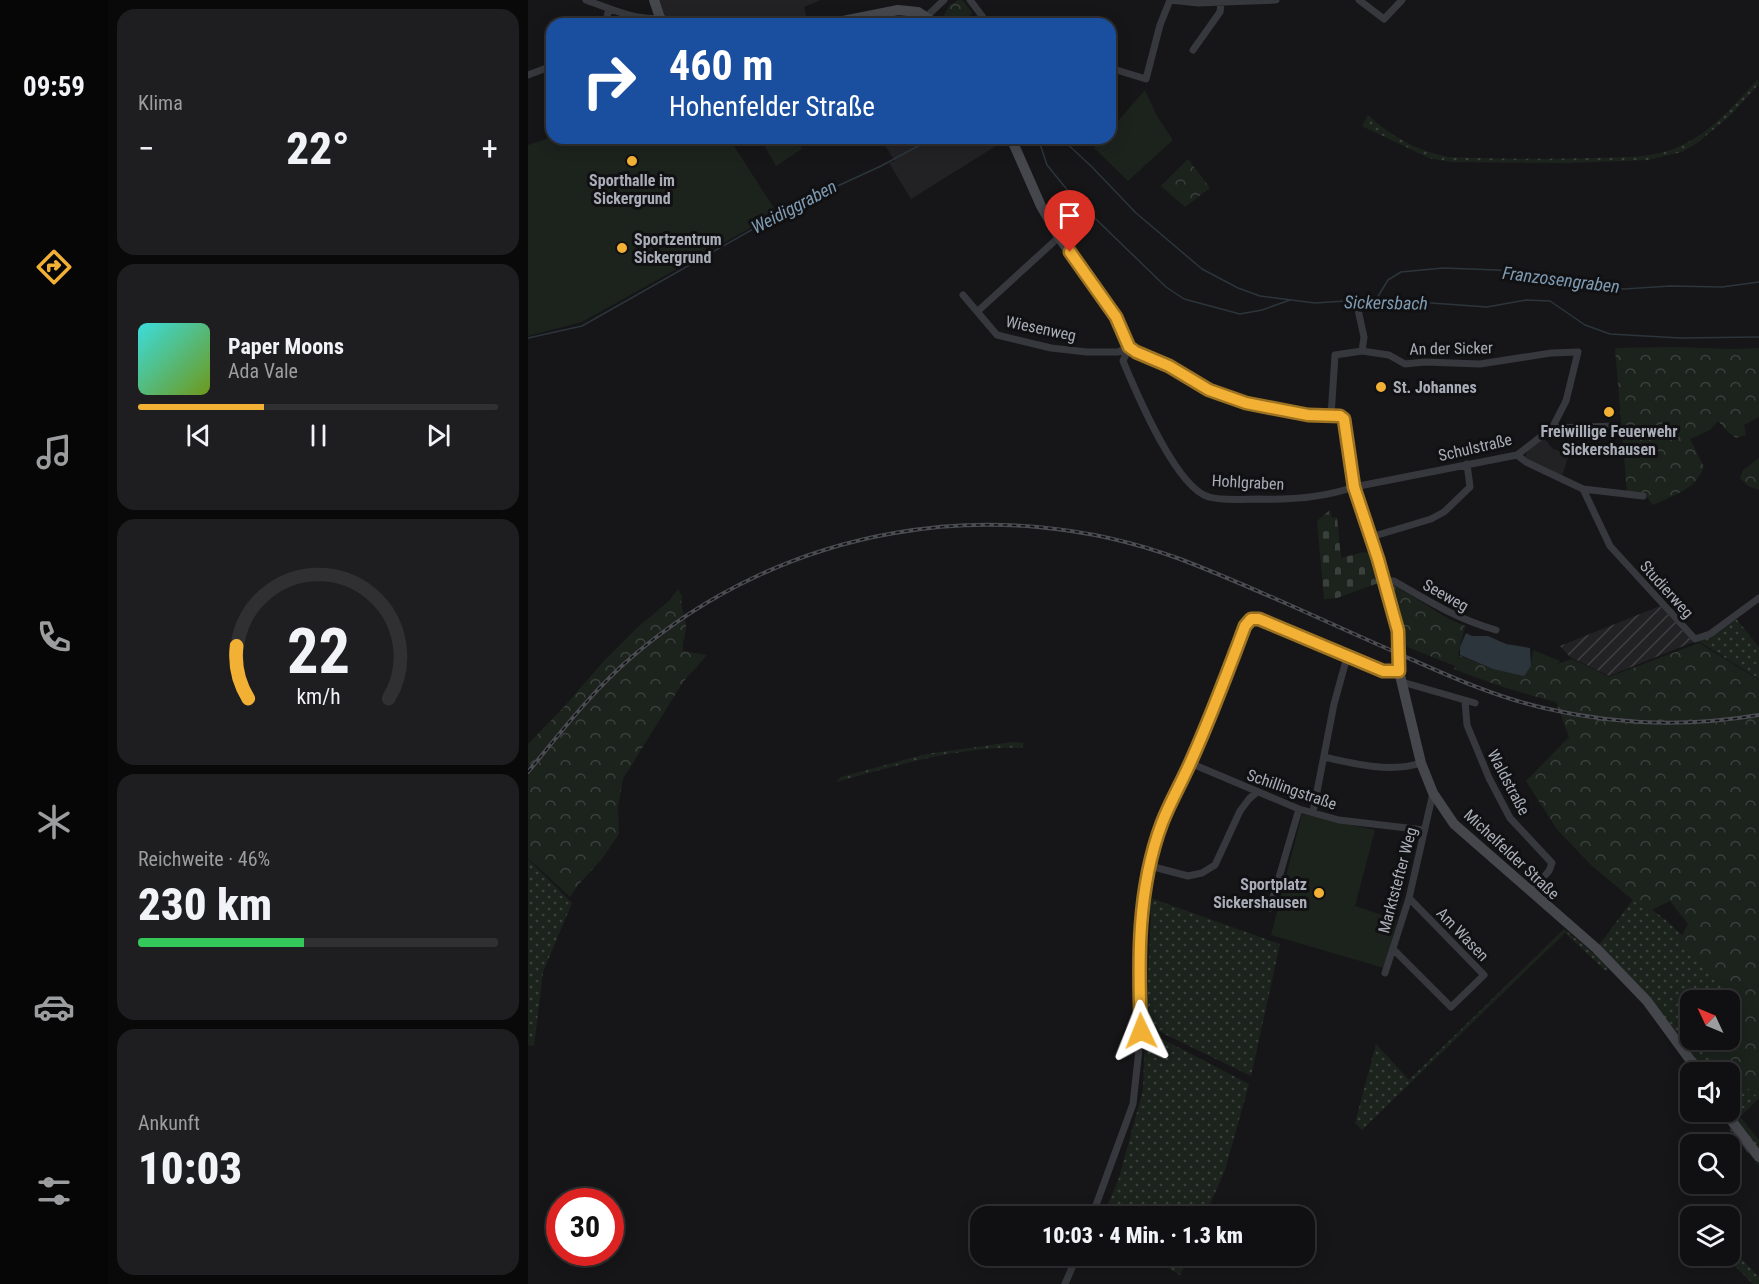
<!DOCTYPE html>
<html lang="de">
<meta charset="utf-8">
<style>
:root{--surface:#101012;--page:#1e1e20;--text:#f1f3f6;--muted:#9c9d9f;--line:#303032;--accent:#f2b134}
body{margin:0;font-family:"Roboto Condensed",sans-serif;background:var(--page);color:var(--text);height:100vh;display:flex;flex-direction:column;font-size:22px;white-space:nowrap}
*{box-sizing:border-box;margin:0}
p{font-size:20px;color:var(--muted)}
.icon{flex:none;width:33px;height:33px;fill:none;stroke:currentColor;stroke-width:2;stroke-linecap:round;stroke-linejoin:round}
.map{position:relative;flex:1;overflow:hidden}
.panel{display:flex;flex-direction:column;gap:9px;padding:9px;background:#09090a;width:420px}
.panel>*{flex:none}
.banner{position:absolute;left:18px;top:18px;width:570px;height:126px;border-radius:18px;box-shadow:0 3px 15px #0003,0 0 0 2px var(--line);background:#1a4fa0;color:#fff;overflow:hidden}
.needle{width:39px;rotate:314deg}
.tools{position:absolute;left:1152px;top:990px;display:grid;gap:12px}
.tools a{display:grid;place-items:center;width:60px;height:60px;border-radius:12px;background:var(--surface);box-shadow:0 3px 15px #0003,0 0 0 2px var(--line);font-size:30px}
.speed{position:absolute;left:18px;top:1188px;display:flex;gap:12px;font-size:30px;font-weight:700;text-align:center}
.speed>*{display:grid;place-content:center;width:78px;height:78px;border-radius:50%;background:var(--surface);box-shadow:0 3px 15px #0003,0 0 0 2px var(--line);line-height:1}
.speed .limit{border:9px solid #d22;background:#fff;color:#111}
.pin{position:absolute;display:grid;place-items:center;width:51px;height:51px;color:#fff;margin:-62px -26px;border-radius:50% 50% 50% 0;rotate:-45deg;box-shadow:0 0 6px #0007}
.pin .icon{rotate:45deg}
.me{position:absolute;width:66px;margin:-33px;rotate:358deg;stroke-linejoin:round;filter:drop-shadow(0 0 4px #0008)}
.turn{display:flex;align-items:center;gap:21px;height:126px;padding:0 24px;font-size:27px}
.turn .icon{width:78px;height:78px;stroke-width:2.5}
.turn b{display:block;font-size:42px;line-height:51px}
.big{font-size:45px;font-weight:800;line-height:1.1}
.panel .card{flex:1;display:flex;flex-direction:column;justify-content:center;gap:9px;min-width:0;padding:0 21px;border-radius:18px;background:var(--page)}
.panel .dial{align-items:center;gap:0}
.dial svg{height:156px;overflow:visible;fill:none;stroke:var(--line);stroke-width:7;stroke-linecap:round;text-anchor:middle}
.dial text{fill:var(--text);stroke:none}
.song{display:flex;align-items:center;gap:18px}
.cover{width:72px;height:72px;border-radius:9px;background:linear-gradient(135deg,hsl(180 70% 55%),hsl(80 70% 35%))}
.played{height:6px;border-radius:3px;background:linear-gradient(90deg,var(--accent) 35%,var(--line) 35%)}
.keys{display:flex;justify-content:space-around;direction:ltr}
.heat{display:flex;justify-content:space-between;align-items:center;font-size:33px;direction:ltr}
.charge{height:9px;border-radius:4px;background:linear-gradient(90deg,#34c759 46%,var(--line) 0)}
.trip{position:absolute;left:442px;top:1206px;width:345px;height:60px;border-radius:18px;background:var(--surface);box-shadow:0 3px 15px #0003,0 0 0 2px var(--line);font-weight:800;line-height:60px;text-align:center}
main{display:flex;flex:1;min-height:0}
.menu{display:flex;flex-direction:column;width:108px;justify-content:space-around;align-items:center;background:#060607;color:var(--muted)}
.menu .icon{width:42px;height:42px}
.menu .active{color:var(--accent)}
.menu b{font-size:27px;color:var(--text)}
.map>svg:first-child{display:block}
</style>
<main>
<nav class="menu">
<b>09:59</b>
<svg class="icon active" aria-label="directions" viewBox="0 0 24 24"><path d="M12 3l9 9-9 9-9-9zM9 14v-3h6M13 9l2 2-2 2"/></svg>
<svg class="icon" aria-label="music" viewBox="0 0 24 24"><path d="M9 18V5l10-2v13"/><circle cx="6" cy="18" r="3"/><circle cx="16" cy="16" r="3"/></svg>
<svg class="icon" aria-label="phone" viewBox="0 0 24 24"><path d="M5 4h4l2 5-3 2q2 4 5 5l2-3 5 2v4C11 20 4 13 5 4z"/></svg>
<svg class="icon" aria-label="climate" viewBox="0 0 24 24"><path d="M12 3v18M4 7l16 10M4 17L20 7"/></svg>
<svg class="icon" aria-label="car" viewBox="0 0 24 24"><path d="M5 17H2v-5l4-1 3-4h7l3 4 3 1v5h-3M9 17h6M6 11h13"/><circle cx="7" cy="17" r="2"/><circle cx="17" cy="17" r="2"/></svg>
<svg class="icon" aria-label="filters" viewBox="0 0 24 24"><path d="M4 7h16M4 17h16"/><circle cx="9" cy="7" r="2"/><circle cx="15" cy="17" r="2"/></svg>
</nav>
<section class="panel">
<div class="card"><p>Klima</p>
<div class="heat"><a>−</a><b class="big">22°</b><a>+</a></div>
</div>
<div class="card">
<div class="song"><i class="cover"></i><div><b>Paper Moons</b><p>Ada Vale</p></div></div>
<div class="played"></div>
<div class="keys"><svg class="icon" aria-label="previous" viewBox="0 0 24 24"><path d="M18 5L8 12l10 7zM5 5v14"/></svg><svg class="icon" aria-label="pause" viewBox="0 0 24 24"><path d="M8 5v14M16 5v14"/></svg><svg class="icon" aria-label="next" viewBox="0 0 24 24"><path d="M6 5l10 7-10 7zM19 5v14"/></svg></div>
</div>
<div class="card dial"><svg viewBox="0 0 100 80">
<path d="M14 69A42 42 0 1 1 86 69"/>
<path d="M14 69A42 42 0 0 1 8 42" stroke="#f2b134"/>
<text x="50" y="56" font-size="32" font-weight="700">22</text>
<text x="50" y="72" font-size="11">km/h</text>
</svg></div>
<div class="card"><p>Reichweite · 46%</p><b class="big">230 km</b><div class="charge"></div></div>
<div class="card"><p>Ankunft</p><b class="big">10:03</b></div>
</section>
<div class="map">
<svg width="1231" height="1284" viewBox="0 0 1231 1284">
<defs>
<pattern id="industrial-furrows" width="10" height="10" patternUnits="userSpaceOnUse" patternTransform="scale(1.5)"><rect width="10" height="10" fill="#222225"/><path d="M-1 1l2-2M0 10L10 0M9 11l2-2" fill="none" stroke="#3f3f43"/></pattern>
<pattern id="grass-dots" width="8" height="8" patternUnits="userSpaceOnUse" patternTransform="scale(1.5)"><rect width="8" height="8" fill="#1c231d"/><path d="M2 2h.1M6 6h.1" fill="none" stroke="#3a403c" stroke-width="1.8" stroke-linecap="round"/></pattern>
<pattern id="forest-crowns" width="20" height="18" patternUnits="userSpaceOnUse" patternTransform="scale(1.5)"><rect width="20" height="18" fill="#1c231d"/><path d="M2 6a3 3 0 1 1 6 0M12 15a3 3 0 1 1 6 0" fill="none" stroke="#3a403c"/></pattern>
<pattern id="cemetery-stones" width="16" height="16" patternUnits="userSpaceOnUse" patternTransform="scale(1.5)"><rect width="16" height="16" fill="#1c231d"/><path d="M2 7V4a2 2 0 0 1 4 0v3zM10 15v-3a2 2 0 0 1 4 0v3z" fill="#3a403c"/></pattern>
</defs>
<rect width="100%" height="100%" fill="#161618"/>
<!-- built -->
<path fill="#222225" d="M 131,0 L 293,0 L 276,7 L 280,22 L 230,24 L 146,23 L 139,20 L 134,11 Z
M 352,138 L 474,138 L 476,141 L 383,199 L 361,163 L 367,161 Z
M 1016,438 L 1025,449 L 1041,454 L 1034,476 L 997,458 L 1000,449 Z"/>
<!-- industrial -->
<path fill="url(#industrial-furrows)" d="M 1132,606 L 1165,642 L 1081,676 L 1042,657 L 1032,646 Z"/>
<!-- grass -->
<path fill="url(#grass-dots)" d="M 1230,79 L 1231,84 L 1202,116 L 1169,143 L 1154,152 L 1120,160 L 1039,163 L 922,162 L 901,158 L 834,126 L 840,115 C 864,137 889,151 921,157 C 970,159 1020,159 1069,158 C 1095,157 1126,158 1150,147 C 1183,133 1206,105 1230,79 Z
M 1206,616 L 1231,647 L 1231,679 L 1167,639 L 1182,634 Z
M 484,742 L 496,743 L 494,748 C 431,746 368,766 308,782 L 313,777 L 398,754 Z
M 0,859 L 44,903 L 15,972 L 6,1046 L 0,1045 Z
M 617,896 L 752,944 L 723,1076 L 618,1025 L 623,915 L 615,909 Z
M 1107,897 L 1139,921 L 1197,976 L 1203,987 L 1195,1000 L 1162,1000 L 1162,1040 L 1171,1040 L 1169,1044 L 1231,1098 L 1212,1117 L 1231,1140 L 1231,1166 L 1201,1129 L 1205,1123 L 1202,1112 L 1202,1072 L 1171,1072 L 1156,1051 L 1163,1046 L 1155,1049 L 1083,965 L 1078,971 L 1037,933 L 834,1130 L 827,1123 L 848,1044 L 881,1080 L 1036,929 L 1065,953 Z
M 617,1030 L 721,1084 L 697,1170 L 677,1216 L 575,1216 L 591,1178 L 615,1090 Z
M 1202,1247 L 1231,1277 L 1231,1284 L 1225,1284 L 1197,1256 L 1202,1256 Z
M 620,1256 L 661,1256 L 652,1275 Z"/>
<!-- forest -->
<path fill="url(#forest-crowns)" d="M 430,0 L 434,0 L 444,12 L 438,24 L 420,24 L 415,17 L 421,6 Z
M 660,159 L 682,188 L 657,207 L 633,186 Z
M 1146,347 L 1203,349 L 1231,348 L 1231,417 L 1216,425 L 1218,435 L 1208,438 L 1200,432 L 1190,421 L 1182,430 L 1162,439 L 1176,467 C 1167,490 1146,495 1125,505 L 1118,496 L 1099,493 L 1087,348 Z
M 1231,458 L 1231,490 L 1220,486 L 1212,478 L 1215,470 Z
M 866,585 L 919,618 L 937,626 L 927,666 L 930,655 L 965,669 L 977,671 L 1003,666 L 1005,650 L 1032,661 L 1029,664 L 1044,659 L 1081,677 L 1171,643 L 1231,680 L 1231,1098 L 1169,1044 L 1172,1040 L 1202,1040 L 1202,1000 L 1196,1000 L 1201,992 L 1152,940 L 1160,924 L 1142,901 L 1119,912 L 1063,865 L 1028,828 L 998,781 L 1041,737 L 1028,702 C 993,693 960,683 926,669 L 927,666 L 879,647 L 861,590 Z
M 150,589 L 154,596 C 151,607 158,615 158,626 C 158,634 154,641 155,651 L 179,655 L 155,682 L 95,779 L 90,806 L 91,834 L 73,860 L 50,885 L 42,897 L 0,858 L 0,744 L 35,708 L 76,661 L 110,627 L 141,601 Z"/>
<!-- cemetery -->
<path fill="url(#cemetery-stones)" d="M 802,510 L 804,518 L 809,517 L 813,558 L 836,552 L 847,554 L 853,582 L 809,598 L 796,599 L 789,521 Z"/>
<!-- garden -->
<path fill="#1c231d" d="M 617,90 L 629,116 L 645,140 L 600,181 L 566,148 L 575,138 L 582,138 L 582,130 Z
M 24,137 L 201,138 L 249,213 L 54,322 L 0,336 L 0,145 Z
M 232,138 L 268,138 L 274,149 L 248,166 Z
M 774,814 L 847,830 L 827,906 L 869,920 L 856,968 L 743,935 Z"/>
<!-- water -->
<path fill="#2c353c" d="M 938,633 L 944,636 L 960,636 L 978,644 L 1002,648 L 1003,666 L 996,676 L 965,669 L 932,655 L 932,647 Z"/>
<g fill="none" stroke-linecap="round" stroke-linejoin="round">
<!-- stream -->
<path stroke="#2c353c" stroke-width="1.5" d="M 510,138 L 519,165 L 545,197 L 638,287 L 656,299 L 712,314 L 734,310 L 762,300
M 533,138 L 564,167 L 608,213 L 674,269 L 710,288 L 732,296 L 787,303 L 848,299 L 959,307 L 998,300 L 1022,301 L 1057,325 L 1082,334 L 1152,338 L 1231,337
M 849,298 L 860,280 L 873,272 L 915,268 L 969,270 L 1014,275 L 1065,285 L 1096,289 L 1142,286 L 1194,287 L 1231,282
M 0,338 L 54,326 L 264,207 L 353,166 L 405,138
M 1206,1132 L 1220,1152"/>
<!-- street -->
<path stroke="#37383d" stroke-width="7" d="M 58,0 C 80,8 108,21 132,18
M 442,0 L 457,20 L 464,24
M 642,0 L 670,3 L 748,0
M 831,0 L 856,19 L 874,0
M 399,16 L 416,0
M 77,24 L 81,9
M 665,50 L 692,12 L 693,3
M 582,68 L 618,79 L 632,25 L 642,0
M 0,75 L 24,66
M 435,295 L 469,335 L 523,348 L 559,352 L 590,352 L 601,347
M 450,311 L 531,237
M 601,347 L 595,361 C 608,392 648,488 681,497 C 694,501 717,499 731,499 C 762,500 797,497 826,487 L 989,455 L 1024,428 L 1038,401 L 1050,352 L 1023,353 L 952,364 L 897,362 L 877,364 L 861,355 L 834,351
M 803,416 L 807,355 L 834,351 L 836,337 L 829,305
M 1024,428 L 1088,426
M 989,455 L 998,462 L 1055,489 L 1115,496
M 1055,489 L 1082,546 L 1167,639 L 1182,634 L 1231,598
M 843,537 L 903,519 L 916,512 L 942,487 L 939,464
M 857,581 L 866,581 C 900,601 929,619 968,630
M 874,682 L 947,703
M 937,701 L 939,725 L 961,778 L 982,818 L 1024,863 L 1021,871 L 1002,892
M 796,757 C 826,764 863,773 893,763
M 662,763 L 771,809 L 811,820 L 896,830
M 785,812 L 806,704 L 819,657
M 622,866 L 660,876 L 674,873 L 687,865 L 712,811 L 721,799 L 729,792
M 742,908 L 771,809
M 865,949 L 923,1007 L 956,975 L 881,898
M 857,973 L 881,898 L 905,793
M 564,1216 L 605,1104 L 613,1031 L 610,965 L 615,909 L 622,866 L 634,824 L 692,694 L 717,626 L 723,619 L 731,619 L 855,671 L 871,671
M 537,1284 L 549,1256"/>
<!-- secondary -->
<path stroke="#45474d" stroke-width="10" d="M 126,0 L 132,18 L 140,24
M 300,24 L 370,10 L 390,12 L 408,24
M 483,138 L 513,206 L 531,237 L 588,317 L 601,347 C 613,356 628,359 642,366 C 656,373 668,383 682,390 C 721,409 769,416 812,416 L 816,419 L 826,487 L 864,605 L 870,631 L 871,671 L 893,763 L 905,793 L 926,824 L 1069,949 L 1119,1001 L 1171,1072
M 1197,1112 L 1231,1157"/>
<defs>
<path id="rail" d="M 0,772 C 33,732 65,690 105,656 C 255,527 466,490 652,559 C 728,588 802,624 876,656 C 921,676 967,697 1016,708 C 1087,725 1159,727 1231,715"/>
</defs>
<!-- rail casing -->
<use href="#rail" stroke="#4a4c52" stroke-width="4"/>
<!-- rail -->
<use href="#rail" stroke="#111113" stroke-width="1.5" stroke-dasharray="4.5" stroke-linecap="butt"/>
</g>
<g fill="none" stroke-linecap="round" stroke-linejoin="round">
<defs>
<path id="route" d="M 542,252 L 588,317 L 601,347 L 608,352 L 641,366 L 681,390 L 718,403 L 780,415 L 812,416 L 816,419 L 826,487 L 850,559 L 870,631 L 871,671 L 855,671 L 731,619 L 723,619 L 717,626 C 700,671 683,717 663,761 C 654,782 642,802 634,823 C 609,889 610,961 613,1031"/>
</defs>
<!-- route casing -->
<use href="#route" stroke="#9d7322" stroke-width="15"/>
<!-- route -->
<use href="#route" stroke="#f2b134" stroke-width="10"/>
</g>
<!-- markers -->
<g fill="#f2b134" stroke="#111113" stroke-width="2">
<circle cx="104" cy="161" r="6"/>
<circle cx="94" cy="248" r="6"/>
<circle cx="853" cy="387" r="6"/>
<circle cx="1081" cy="412" r="6"/>
<circle cx="791" cy="893" r="6"/>
</g>
<g text-anchor="middle" stroke-width="6" stroke-linejoin="round" paint-order="stroke">
<!-- poi labels -->
<g font-size="16" font-weight="bold" fill="#a8adb8" stroke="#111113">
<text x="104" y="186">Sporthalle im<tspan x="104" dy="18">Sickergrund</tspan></text>
<text x="106" y="245" text-anchor="start">Sportzentrum<tspan x="106" dy="18">Sickergrund</tspan></text>
<text x="865" y="393" text-anchor="start">St. Johannes</text>
<text x="1081" y="437">Freiwillige Feuerwehr<tspan x="1081" dy="18">Sickershausen</tspan></text>
<text x="779" y="890" text-anchor="end">Sportplatz<tspan x="779" dy="18">Sickershausen</tspan></text>
</g>
<!-- street labels -->
<g font-size="16" fill="#a8adb8" stroke="#111113">
<text transform="translate(513 328) rotate(12)" y="6">Wiesenweg</text>
<text transform="translate(923 348) rotate(-1)" y="6">An der Sicker</text>
<text transform="translate(947 447) rotate(-13)" y="6">Schulstraße</text>
<text transform="translate(720 482) rotate(3)" y="6">Hohlgraben</text>
<text transform="translate(1139 589) rotate(48)" y="6">Studierweg</text>
<text transform="translate(918 595) rotate(29)" y="6">Seeweg</text>
<text transform="translate(981 782) rotate(62)" y="6">Waldstraße</text>
<text transform="translate(764 789) rotate(19)" y="6">Schillingstraße</text>
<text transform="translate(984 854) rotate(43)" y="6">Michelfelder Straße</text>
<text transform="translate(869 880) rotate(-75)" y="6">Marktstefter Weg</text>
<text transform="translate(935 934) rotate(46)" y="6">Am Wasen</text>
</g>
<!-- water labels -->
<g font-size="18" font-style="italic" fill="#7f9bb3" stroke="#111113">
<text transform="translate(266 207) rotate(-28)" y="6">Weidiggraben</text>
<text transform="translate(1033 280) rotate(7)" y="6">Franzosengraben</text>
<text transform="translate(858 303) rotate(1)" y="6">Sickersbach</text>
</g>
</g>
</svg>
<div class="tools">
<a><svg class="needle" viewBox="-14 -14 28 28"><path d="M0-13l5 13h-10z" fill="#e53935"/><path d="M0 13l5-13h-10z" fill="#9c9d9f"/></svg></a>
<a><svg class="icon" aria-label="sound" viewBox="0 0 24 24"><path d="M4 9h4l5-4v14l-5-4H4zM17 9q2 3 0 6"/></svg></a>
<a><svg class="icon" aria-label="search" viewBox="0 0 24 24"><circle cx="10" cy="10" r="6"/><path d="M15 15l6 6"/></svg></a>
<a><svg class="icon" aria-label="layers" viewBox="0 0 24 24"><path d="M12 4l9 5-9 5-9-5zM3 14l9 5 9-5"/></svg></a>
</div>
<div class="speed"><div class="limit">30</div></div>
<div class="pin" style="left:542px;top:252px;background:#d93025"><svg class="icon" aria-label="arrive" viewBox="0 0 24 24"><path d="M6 21V4h12l-3 4 3 4H6"/></svg></div>
<svg class="me" style="left:613px;top:1031px" viewBox="-20 -20 40 40"><path d="M0-17L14 15 0 8-14 15z" fill="#f2b134" stroke="#fff" stroke-width="4"/></svg>
<div class="trip">10:03 · 4 Min. · 1.3 km</div>
<div class="banner">
<div class="turn"><svg class="icon" aria-label="right" viewBox="0 0 24 24"><path d="M7 20v-9h11M14 6l5 5-5 5"/></svg><div><b>460 m</b>Hohenfelder Straße</div></div>
</div>
</div>
</main>
